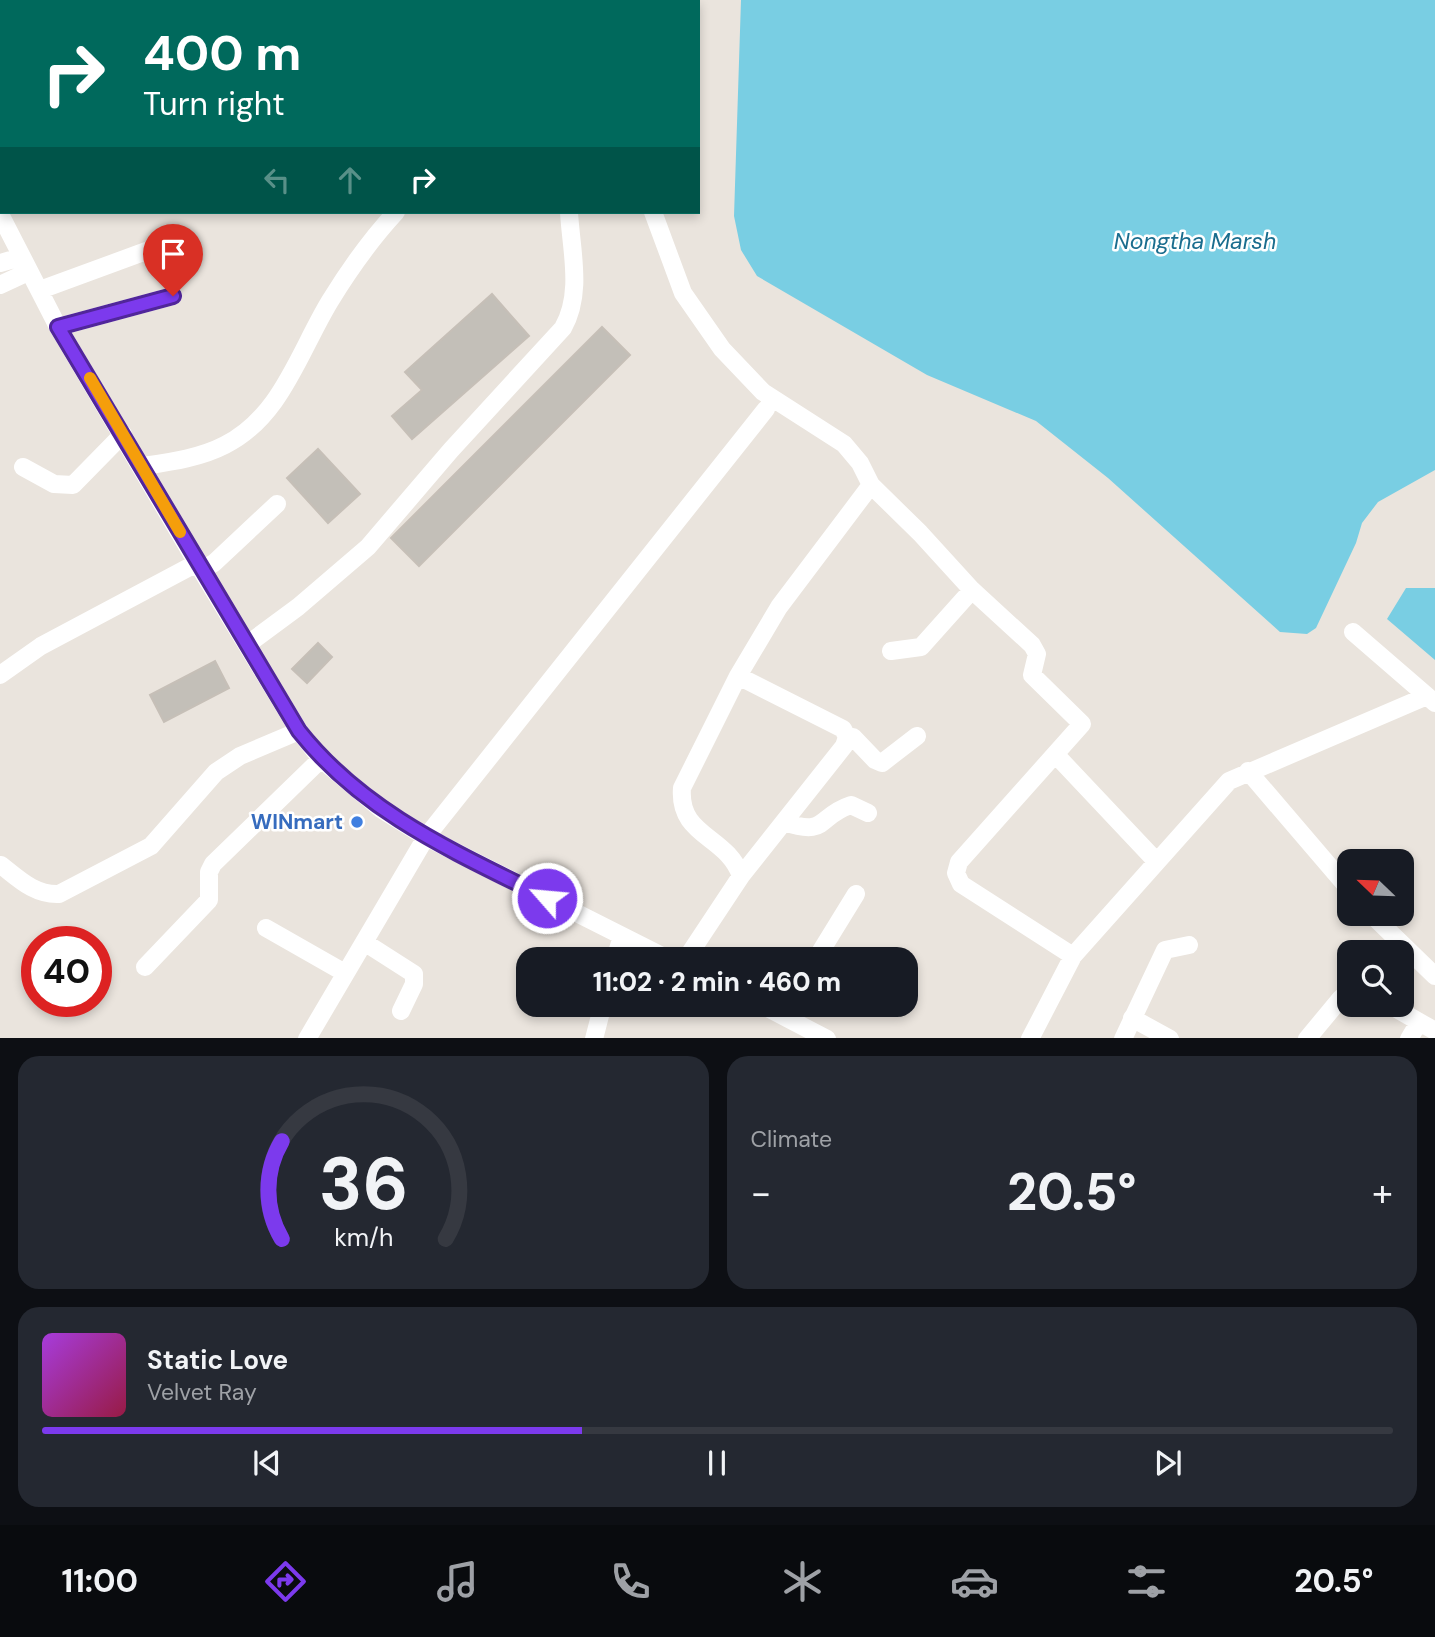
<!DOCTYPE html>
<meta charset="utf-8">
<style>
:root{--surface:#171b24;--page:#242831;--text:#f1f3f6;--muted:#9ea1a6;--line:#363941;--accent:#7c3aed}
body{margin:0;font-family:"DM Sans",sans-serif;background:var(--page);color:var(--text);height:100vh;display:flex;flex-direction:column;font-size:26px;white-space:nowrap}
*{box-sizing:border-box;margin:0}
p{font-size:23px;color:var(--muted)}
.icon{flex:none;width:38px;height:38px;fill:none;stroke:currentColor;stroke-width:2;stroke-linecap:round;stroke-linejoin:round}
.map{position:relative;height:1038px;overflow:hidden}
.panel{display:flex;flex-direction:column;gap:18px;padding:18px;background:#0d0f14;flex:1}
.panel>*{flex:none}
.banner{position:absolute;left:0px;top:0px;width:700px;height:214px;box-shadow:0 4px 10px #0003;background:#00695c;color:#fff;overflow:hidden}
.needle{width:46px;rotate:293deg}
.tools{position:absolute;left:1337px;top:849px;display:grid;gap:14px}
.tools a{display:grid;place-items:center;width:77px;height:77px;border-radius:14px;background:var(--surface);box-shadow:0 4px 10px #0003;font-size:35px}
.speed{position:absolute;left:21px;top:926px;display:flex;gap:14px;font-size:35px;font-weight:700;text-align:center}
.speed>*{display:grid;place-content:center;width:91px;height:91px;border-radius:50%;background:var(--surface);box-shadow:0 4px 10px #0003;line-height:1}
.speed .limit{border:10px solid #d22;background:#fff;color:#111}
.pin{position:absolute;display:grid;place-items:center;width:60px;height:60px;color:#fff;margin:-72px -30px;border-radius:50% 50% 50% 0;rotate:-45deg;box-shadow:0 0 7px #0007}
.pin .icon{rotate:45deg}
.me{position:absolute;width:77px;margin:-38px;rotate:297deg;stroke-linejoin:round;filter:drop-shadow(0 0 5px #0008)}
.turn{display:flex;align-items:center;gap:24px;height:147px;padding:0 28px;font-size:32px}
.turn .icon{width:91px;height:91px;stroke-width:2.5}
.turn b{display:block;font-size:49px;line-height:60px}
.lanes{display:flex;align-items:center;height:66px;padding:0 28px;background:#0003;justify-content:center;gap:35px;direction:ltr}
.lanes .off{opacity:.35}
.big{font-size:52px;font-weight:800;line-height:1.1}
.panel .card{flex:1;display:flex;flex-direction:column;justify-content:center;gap:10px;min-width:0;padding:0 24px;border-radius:21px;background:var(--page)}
.panel .dial{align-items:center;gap:0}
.dial svg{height:182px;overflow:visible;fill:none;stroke:var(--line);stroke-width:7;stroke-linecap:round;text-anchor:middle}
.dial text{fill:var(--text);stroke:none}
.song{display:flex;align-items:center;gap:21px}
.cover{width:84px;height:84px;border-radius:10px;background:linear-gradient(135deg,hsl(280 70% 55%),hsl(340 70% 35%))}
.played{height:7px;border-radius:4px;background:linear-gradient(90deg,var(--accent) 40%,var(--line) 40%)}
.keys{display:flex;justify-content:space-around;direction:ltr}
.heat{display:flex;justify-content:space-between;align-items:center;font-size:38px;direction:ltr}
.panel .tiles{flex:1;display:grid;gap:18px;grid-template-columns:1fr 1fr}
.card:last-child{grid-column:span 2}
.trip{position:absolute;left:516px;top:947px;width:402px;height:70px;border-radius:21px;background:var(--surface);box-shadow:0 4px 10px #0003;font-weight:800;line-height:70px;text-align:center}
.dock{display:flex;height:112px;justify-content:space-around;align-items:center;background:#090b0e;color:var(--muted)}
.dock .icon{width:49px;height:49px}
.dock .selected{color:var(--accent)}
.dock b{font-size:32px;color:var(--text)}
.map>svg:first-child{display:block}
</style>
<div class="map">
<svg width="1435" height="1039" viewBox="0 0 1435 1039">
<rect width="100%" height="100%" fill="#eae4dd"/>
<!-- water -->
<path fill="#79cee3" d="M 741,0 L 1435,0 L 1435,470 L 1378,502 L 1362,523 L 1356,543 L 1316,628 L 1307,634 L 1280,632 L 1108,478 L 1036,421 L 927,375 L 757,276 L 741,250 L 734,216 Z
M 1406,588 L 1435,588 L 1435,660 L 1387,619 Z"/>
<!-- building -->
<path fill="#c3bfb8" stroke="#c6bfb7" stroke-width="2" d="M 492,294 L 529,336 L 412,439 L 392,416 L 422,390 L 405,372 Z
M 602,327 L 630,355 L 419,566 L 391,538 Z
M 318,449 L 360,494 L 328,523 L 287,478 Z
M 318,643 L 332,657 L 307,683 L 292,669 Z
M 215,661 L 229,688 L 164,722 L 150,695 Z"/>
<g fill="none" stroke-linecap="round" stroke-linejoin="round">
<!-- minor -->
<path stroke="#fff" stroke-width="18" d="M 416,0 L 416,2
M 317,2 L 323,0
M 631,2 L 631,0
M 0,109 L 2,109
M 0,184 L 2,184
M 653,212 L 683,293 L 722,349 L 763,392 L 844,444 L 860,463 L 871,485 L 920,533 L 972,590 L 1032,645 L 1037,654 L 1032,675 L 1082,724 L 959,862 L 956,873 L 961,884 L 1073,956
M 0,214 L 58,327 L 197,563 L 299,731 L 321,759 L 381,809 L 426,837 L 668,959
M 0,263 L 21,257
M 0,285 L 28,272
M 40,290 L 168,243
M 58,327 L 173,296
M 143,466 C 170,462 200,458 225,445 C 281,417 299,352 330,301 C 349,270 371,239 396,212
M 23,467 L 54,484 L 73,485 L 123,434
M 201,570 L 214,563 L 277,504
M 1353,632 L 1435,703
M 248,644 L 298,607 L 368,547 L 451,450 L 563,328 C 583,293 571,250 569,212
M 891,651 L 921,647 L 972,590
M 0,675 L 41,646 L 197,563
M 738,676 L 843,729 L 847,737 L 844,746 L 741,876
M 847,737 L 853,737 L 875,760 L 882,763 L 917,736
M 1056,755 L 1156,861
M 1248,771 L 1349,889
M 784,822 C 828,837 817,816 851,805 L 868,813
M 1,865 C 20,880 35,895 59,894 L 151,846 L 216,772 L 240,756 L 299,731
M 1371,914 L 1435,976
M 266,928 L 345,973
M 364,942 L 414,974 L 414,984 L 401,1011
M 615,959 L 622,936
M 686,959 L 741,876 C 727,835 678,837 682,788 L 738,676 L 779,607 L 871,485
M 816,959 L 856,894
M 145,967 L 209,900 L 209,872 L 213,864 L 321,759
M 760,1004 L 827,1039
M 1388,1004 L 1435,1031
M 1132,1018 L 1170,1039
M 307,1039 L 426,837 L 766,409
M 594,1039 L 603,1004
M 1030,1039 L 1073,956 L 1229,781 L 1427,696
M 1123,1039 L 1165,950 L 1189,945
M 1307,1039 L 1341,998 L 1349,997
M 1409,1039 L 1419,1022"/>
</g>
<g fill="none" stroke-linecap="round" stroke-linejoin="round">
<defs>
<path id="route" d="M 173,296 L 58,327 L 299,731 C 364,813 455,852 547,898"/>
</defs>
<!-- route casing -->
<use href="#route" stroke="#51269a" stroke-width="18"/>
<!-- route -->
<use href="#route" stroke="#7c3aed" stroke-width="12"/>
<!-- slow -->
<path stroke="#f59e0b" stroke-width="12" d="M 90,378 L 180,532"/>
</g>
<!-- markers -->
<circle fill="#3f7fe0" stroke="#fff" stroke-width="2.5" cx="357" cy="822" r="7"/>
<g text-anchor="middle" stroke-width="5" stroke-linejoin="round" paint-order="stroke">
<!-- shop labels -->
<g font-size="21" font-weight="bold" fill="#366cbe" stroke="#fff" text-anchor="end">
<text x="343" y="829">WINmart</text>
</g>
<!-- water labels -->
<g font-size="23" font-style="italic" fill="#1a6d8e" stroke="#fff">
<text x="1195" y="249">Nongtha Marsh</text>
</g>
</g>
</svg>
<div class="tools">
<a><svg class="needle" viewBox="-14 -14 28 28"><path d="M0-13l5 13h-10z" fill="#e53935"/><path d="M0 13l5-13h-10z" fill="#9ea1a6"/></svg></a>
<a><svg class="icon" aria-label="search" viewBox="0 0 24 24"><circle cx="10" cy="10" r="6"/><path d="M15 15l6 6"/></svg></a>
</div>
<div class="speed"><div class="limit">40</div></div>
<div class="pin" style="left:173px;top:296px;background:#d93025"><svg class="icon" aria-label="arrive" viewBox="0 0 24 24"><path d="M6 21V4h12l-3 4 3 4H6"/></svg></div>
<svg class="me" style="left:547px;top:898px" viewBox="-20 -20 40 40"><circle r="17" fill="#7c3aed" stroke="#fff" stroke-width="3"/><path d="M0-11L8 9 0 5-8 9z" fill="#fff"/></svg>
<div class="trip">11:02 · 2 min · 460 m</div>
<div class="banner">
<div class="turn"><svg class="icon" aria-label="right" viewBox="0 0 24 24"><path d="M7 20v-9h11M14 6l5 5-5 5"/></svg><div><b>400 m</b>Turn right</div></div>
<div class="lanes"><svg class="icon off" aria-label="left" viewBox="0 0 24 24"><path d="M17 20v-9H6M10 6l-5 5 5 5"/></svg><svg class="icon off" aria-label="ahead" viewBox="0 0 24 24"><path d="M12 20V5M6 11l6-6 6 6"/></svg><svg class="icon" aria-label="right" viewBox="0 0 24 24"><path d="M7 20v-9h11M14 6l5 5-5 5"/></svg></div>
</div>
</div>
<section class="panel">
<div class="tiles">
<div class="card dial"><svg viewBox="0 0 100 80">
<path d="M14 69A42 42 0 1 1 86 69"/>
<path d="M14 69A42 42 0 0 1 14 26" stroke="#7c3aed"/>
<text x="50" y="56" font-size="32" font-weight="700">36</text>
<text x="50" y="72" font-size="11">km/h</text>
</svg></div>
<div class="card"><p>Climate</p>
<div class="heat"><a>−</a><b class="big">20.5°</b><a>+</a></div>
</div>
<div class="card">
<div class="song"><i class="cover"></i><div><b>Static Love</b><p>Velvet Ray</p></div></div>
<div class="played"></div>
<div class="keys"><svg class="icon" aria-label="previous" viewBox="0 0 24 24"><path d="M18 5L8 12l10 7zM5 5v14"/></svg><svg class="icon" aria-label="pause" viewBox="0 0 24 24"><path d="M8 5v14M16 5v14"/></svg><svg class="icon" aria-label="next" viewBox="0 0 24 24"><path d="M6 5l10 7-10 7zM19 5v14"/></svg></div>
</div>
</div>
</section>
<nav class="dock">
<b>11:00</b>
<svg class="icon selected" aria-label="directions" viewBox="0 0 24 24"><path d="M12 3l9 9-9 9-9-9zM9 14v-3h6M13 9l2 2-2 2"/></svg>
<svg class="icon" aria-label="music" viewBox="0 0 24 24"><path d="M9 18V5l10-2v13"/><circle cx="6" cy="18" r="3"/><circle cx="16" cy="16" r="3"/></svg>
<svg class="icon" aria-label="phone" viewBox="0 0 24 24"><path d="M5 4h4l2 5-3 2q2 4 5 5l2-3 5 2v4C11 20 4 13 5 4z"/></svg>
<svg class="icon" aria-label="climate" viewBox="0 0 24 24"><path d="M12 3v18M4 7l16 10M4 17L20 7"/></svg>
<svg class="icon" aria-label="car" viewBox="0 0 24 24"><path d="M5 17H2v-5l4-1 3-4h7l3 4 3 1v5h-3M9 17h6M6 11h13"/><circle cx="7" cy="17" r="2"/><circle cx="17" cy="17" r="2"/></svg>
<svg class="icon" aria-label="filters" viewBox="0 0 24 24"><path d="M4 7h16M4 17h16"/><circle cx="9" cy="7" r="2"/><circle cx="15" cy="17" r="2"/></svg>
<b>20.5°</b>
</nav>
